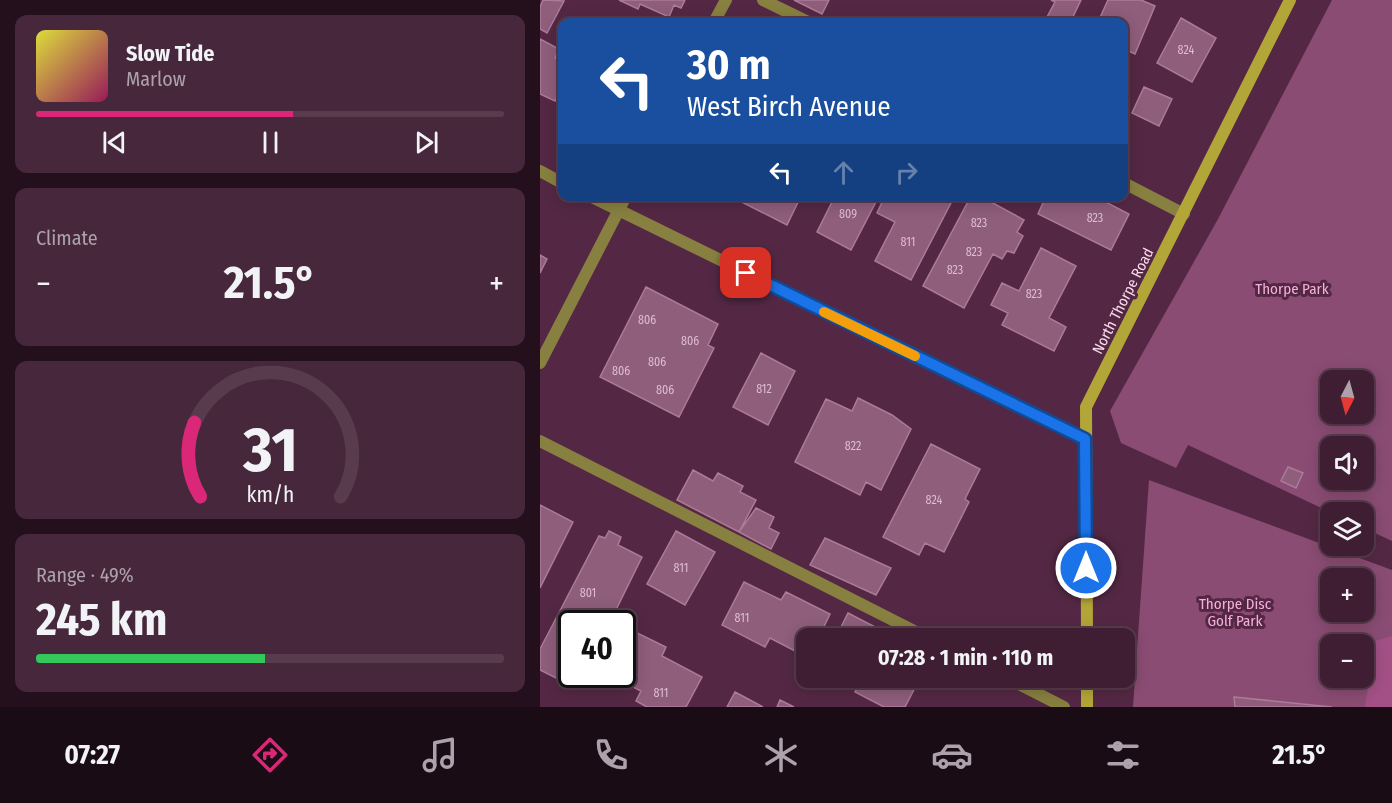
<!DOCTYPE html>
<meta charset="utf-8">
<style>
:root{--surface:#3f1e33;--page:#46273b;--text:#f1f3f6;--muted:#ada2ac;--line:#583c4e;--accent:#db2777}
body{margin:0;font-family:"Fira Sans Condensed",sans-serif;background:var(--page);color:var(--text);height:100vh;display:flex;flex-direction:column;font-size:22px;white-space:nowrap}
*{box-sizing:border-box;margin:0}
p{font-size:20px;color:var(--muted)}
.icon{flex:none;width:33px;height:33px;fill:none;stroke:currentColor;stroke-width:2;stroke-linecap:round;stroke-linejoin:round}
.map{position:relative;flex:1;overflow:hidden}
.side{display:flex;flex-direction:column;gap:15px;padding:15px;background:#23101c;width:540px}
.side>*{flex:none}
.hud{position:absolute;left:18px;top:18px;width:570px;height:183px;border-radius:12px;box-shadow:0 3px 15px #0003,0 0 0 2px var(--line);background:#1a4fa0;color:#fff;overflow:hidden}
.needle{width:39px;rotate:186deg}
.fabs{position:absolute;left:780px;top:370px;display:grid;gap:12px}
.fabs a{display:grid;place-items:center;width:54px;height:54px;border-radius:12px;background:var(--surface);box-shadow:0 3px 15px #0003,0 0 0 2px var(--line);font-size:30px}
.speed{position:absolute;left:18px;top:610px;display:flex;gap:12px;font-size:30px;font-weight:700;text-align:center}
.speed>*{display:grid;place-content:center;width:78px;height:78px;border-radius:50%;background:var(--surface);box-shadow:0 3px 15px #0003,0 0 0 2px var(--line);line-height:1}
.speed .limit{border:3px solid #111;border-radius:9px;background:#fff;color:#111}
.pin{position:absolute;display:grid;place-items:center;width:51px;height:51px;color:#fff;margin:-26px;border-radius:12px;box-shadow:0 3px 9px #0006}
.me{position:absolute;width:66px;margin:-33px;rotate:0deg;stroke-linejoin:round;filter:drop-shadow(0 0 4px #0008)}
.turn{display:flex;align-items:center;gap:21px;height:126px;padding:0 30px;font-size:27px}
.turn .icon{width:78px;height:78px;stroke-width:2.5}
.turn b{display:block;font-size:42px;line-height:51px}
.lanes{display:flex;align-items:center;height:57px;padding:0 30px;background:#0003;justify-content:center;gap:30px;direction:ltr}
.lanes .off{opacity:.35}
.big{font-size:45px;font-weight:700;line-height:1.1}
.side .tile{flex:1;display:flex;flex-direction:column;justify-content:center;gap:9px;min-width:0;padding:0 21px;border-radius:12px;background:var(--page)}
.side .dial{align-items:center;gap:0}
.dial svg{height:156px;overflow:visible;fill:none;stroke:var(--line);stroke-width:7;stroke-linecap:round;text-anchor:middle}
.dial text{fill:var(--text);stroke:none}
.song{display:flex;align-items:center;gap:18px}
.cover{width:72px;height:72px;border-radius:9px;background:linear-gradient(135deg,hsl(60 70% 55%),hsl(330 70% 35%))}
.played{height:6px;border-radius:3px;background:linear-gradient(90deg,var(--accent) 55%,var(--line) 55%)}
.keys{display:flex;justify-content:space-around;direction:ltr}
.heat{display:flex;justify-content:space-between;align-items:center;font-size:33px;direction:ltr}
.charge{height:9px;border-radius:4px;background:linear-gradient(90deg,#34c759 49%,var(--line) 0)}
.trip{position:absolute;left:256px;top:628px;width:339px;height:60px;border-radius:12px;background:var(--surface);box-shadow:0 3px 15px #0003,0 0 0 2px var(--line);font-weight:700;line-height:60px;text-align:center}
.menu{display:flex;height:96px;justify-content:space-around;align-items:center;background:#190c14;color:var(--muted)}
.menu .icon{width:42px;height:42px}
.menu .active{color:var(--accent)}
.menu b{font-size:27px;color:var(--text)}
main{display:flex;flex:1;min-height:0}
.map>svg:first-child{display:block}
</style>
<main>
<section class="side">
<div class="tile">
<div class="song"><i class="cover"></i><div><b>Slow Tide</b><p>Marlow</p></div></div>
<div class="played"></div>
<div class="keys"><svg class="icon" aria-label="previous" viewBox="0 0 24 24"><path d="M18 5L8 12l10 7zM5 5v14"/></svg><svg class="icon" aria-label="pause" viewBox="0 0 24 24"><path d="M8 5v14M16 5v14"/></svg><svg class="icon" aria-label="next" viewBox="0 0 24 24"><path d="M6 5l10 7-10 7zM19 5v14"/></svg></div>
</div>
<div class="tile"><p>Climate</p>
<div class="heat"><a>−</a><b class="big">21.5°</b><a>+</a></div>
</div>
<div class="tile dial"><svg viewBox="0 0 100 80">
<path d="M14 69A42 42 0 1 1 86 69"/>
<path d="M14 69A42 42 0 0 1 11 31" stroke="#db2777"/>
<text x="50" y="56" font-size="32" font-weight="700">31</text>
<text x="50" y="72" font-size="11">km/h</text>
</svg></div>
<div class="tile"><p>Range · 49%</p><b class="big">245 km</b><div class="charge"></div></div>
</section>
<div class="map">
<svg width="852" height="707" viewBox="0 0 852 707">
<rect width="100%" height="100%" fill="#542844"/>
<!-- green -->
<path fill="#8a4c73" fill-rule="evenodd" d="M 792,0 L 852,0 L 852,541 L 824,528 L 824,513 L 792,513 L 648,445 L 636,468 L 581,443 L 570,411 L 678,219 ZM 790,381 L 824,381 L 824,414 L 790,414 ZM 790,447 L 824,447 L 824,480 L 790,480 Z
M 609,480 L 852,570 L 852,707 L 593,707 ZM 790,579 L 824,579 L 824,612 L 790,612 ZM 790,645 L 824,645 L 824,678 L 790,678 Z"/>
<!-- forest -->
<path fill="#a35086" d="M 852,636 L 852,707 L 825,707 L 835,641 Z"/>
<!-- building -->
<path fill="#8e5e7b" stroke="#ad7a99" stroke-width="1.5" d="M 3,0 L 24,1 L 7,33 L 0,29 L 0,7 Z
M 79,0 L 145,0 L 141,8 L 134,5 L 129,17 L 100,4 L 98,9 Z
M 254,0 L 289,0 L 282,14 Z
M 511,0 L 541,0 L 531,21 L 534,22 L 512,22 L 506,19 L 515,2 Z
M 568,0 L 601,0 L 615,6 L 595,54 L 584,49 L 584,22 L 558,22 Z
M 641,18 L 676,38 L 652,82 L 617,63 Z
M 0,39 L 19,49 L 15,58 L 22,63 L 22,70 L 17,81 L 22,84 L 22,87 L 15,101 L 0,94 Z
M 604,87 L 632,99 L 619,126 L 592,113 Z
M 190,196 L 261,196 L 247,225 Z
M 295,196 L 339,196 L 311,250 L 277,232 Z
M 345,196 L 403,196 L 412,201 L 371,280 L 335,261 L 355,222 L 337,213 Z
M 431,196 L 440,196 L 484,220 L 477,232 L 483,236 L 474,253 L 467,251 L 462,259 L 453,254 L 424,308 L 383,286 Z
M 506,196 L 554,196 L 589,214 L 571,250 L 498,214 Z
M 501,248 L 536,266 L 509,318 L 526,327 L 514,351 L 462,325 L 468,313 L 451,305 L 462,283 L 479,291 Z
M 0,255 L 7,259 L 0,273 Z
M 106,287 L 178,324 L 168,345 L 174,348 L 139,417 L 60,377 Z
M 221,353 L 255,371 L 228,425 L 193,407 Z
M 318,398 L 352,415 L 371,429 L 341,490 L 326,482 L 320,495 L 255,462 L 286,399 L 312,411 Z
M 391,444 L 440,469 L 425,499 L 429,502 L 404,552 L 385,543 L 379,555 L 343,537 Z
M 748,467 L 763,473 L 756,488 L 741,481 Z
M 153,470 L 173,481 L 178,473 L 203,486 L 200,492 L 216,500 L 199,532 L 137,500 Z
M 0,505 L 33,522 L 0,588 Z
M 216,508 L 234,517 L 229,528 L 239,533 L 231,549 L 199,532 Z
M 69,531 L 81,537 L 78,545 L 102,557 L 69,624 L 32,624 L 32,675 L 41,675 L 34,687 L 0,670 L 0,649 L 59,536 L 65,538 Z
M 136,531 L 175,552 L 145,605 L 107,584 Z
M 285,538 L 351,568 L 336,595 L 270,565 Z
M 204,582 L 241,600 L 246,592 L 290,614 L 278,639 L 264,638 L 257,652 L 230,638 L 225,647 L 182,625 Z
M 308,613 L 341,630 L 337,637 L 340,639 L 295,639 Z
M 83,626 L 126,647 L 122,656 L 162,677 L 146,707 L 107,707 L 96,701 L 101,691 L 70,675 L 82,675 Z
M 313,678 L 380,678 L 365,707 L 344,707 L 315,692 L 321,682 Z
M 195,692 L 223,707 L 187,707 Z
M 694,697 L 792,707 L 695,707 Z
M 240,700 L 254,707 L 237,707 Z"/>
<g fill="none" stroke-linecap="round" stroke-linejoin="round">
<!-- lane -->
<path stroke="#878040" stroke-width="12" d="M 223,0 L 268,22
M 584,183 L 644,214
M 0,441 L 390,639
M 467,678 L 524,707"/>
<!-- street -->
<path stroke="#878040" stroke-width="12" d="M 174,22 L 186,0
M 0,171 L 22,183
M 50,196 L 545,439
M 0,363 L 86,196"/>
<!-- secondary -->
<path stroke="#b3a638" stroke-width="12" d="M 547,639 L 546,407 L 750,0
M 547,678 L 547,707"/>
</g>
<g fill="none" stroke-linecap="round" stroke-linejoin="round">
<defs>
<path id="route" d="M 206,273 L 545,439 L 546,568"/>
</defs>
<!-- route casing -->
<use href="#route" stroke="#114b97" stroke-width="15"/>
<!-- route -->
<use href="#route" stroke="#1a73e8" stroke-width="10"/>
<!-- slow -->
<path stroke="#f59e0b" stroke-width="10" d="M 284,312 L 375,356"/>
</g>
<g text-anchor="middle" stroke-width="6" stroke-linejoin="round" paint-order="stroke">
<!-- number labels -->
<g font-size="12" fill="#debcd0">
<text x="646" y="54">824</text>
<text x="308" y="218">809</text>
<text x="555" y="222">823</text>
<text x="439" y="227">823</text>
<text x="368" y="246">811</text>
<text x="434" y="256">823</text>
<text x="415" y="274">823</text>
<text x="494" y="298">823</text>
<text x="107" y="324">806</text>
<text x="150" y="345">806</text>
<text x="117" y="366">806</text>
<text x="81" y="375">806</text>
<text x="224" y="393">812</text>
<text x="125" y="394">806</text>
<text x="313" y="450">822</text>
<text x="394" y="504">824</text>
<text x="141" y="572">811</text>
<text x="48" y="597">801</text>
<text x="202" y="622">811</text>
<text x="121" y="697">811</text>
</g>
<!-- park labels -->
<g font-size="15" fill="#f5b0d9" stroke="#542844">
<text x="752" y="294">Thorpe Park</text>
<text x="695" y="609">Thorpe Disc<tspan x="695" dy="17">Golf Park</tspan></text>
</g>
<!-- street labels -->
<g font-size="15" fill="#f9dced" stroke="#542844">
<text transform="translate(583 301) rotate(-63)" y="5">North Thorpe Road</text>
</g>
</g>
</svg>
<div class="fabs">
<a><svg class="needle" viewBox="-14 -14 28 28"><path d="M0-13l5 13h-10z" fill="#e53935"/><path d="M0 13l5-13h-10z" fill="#ada2ac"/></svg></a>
<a><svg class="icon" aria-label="sound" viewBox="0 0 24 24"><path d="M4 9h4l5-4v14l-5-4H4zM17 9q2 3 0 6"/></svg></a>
<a><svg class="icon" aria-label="layers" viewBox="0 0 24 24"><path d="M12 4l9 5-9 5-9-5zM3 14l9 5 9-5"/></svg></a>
<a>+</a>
<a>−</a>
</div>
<div class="speed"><div class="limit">40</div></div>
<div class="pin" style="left:206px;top:273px;background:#d93025"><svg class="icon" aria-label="arrive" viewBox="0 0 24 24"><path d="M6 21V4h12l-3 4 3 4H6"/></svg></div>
<svg class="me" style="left:546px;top:568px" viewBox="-20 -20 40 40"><circle r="17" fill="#1a73e8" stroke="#fff" stroke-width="3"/><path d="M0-11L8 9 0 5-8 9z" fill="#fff"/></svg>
<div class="trip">07:28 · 1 min · 110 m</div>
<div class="hud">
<div class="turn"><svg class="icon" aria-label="left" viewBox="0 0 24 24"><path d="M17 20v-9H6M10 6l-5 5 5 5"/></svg><div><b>30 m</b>West Birch Avenue</div></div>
<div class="lanes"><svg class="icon" aria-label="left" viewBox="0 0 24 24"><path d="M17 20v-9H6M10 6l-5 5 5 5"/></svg><svg class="icon off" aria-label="ahead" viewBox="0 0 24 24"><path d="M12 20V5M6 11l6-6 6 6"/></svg><svg class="icon off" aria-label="right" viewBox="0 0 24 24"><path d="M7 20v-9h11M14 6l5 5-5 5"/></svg></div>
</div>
</div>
</main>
<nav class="menu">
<b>07:27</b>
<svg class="icon active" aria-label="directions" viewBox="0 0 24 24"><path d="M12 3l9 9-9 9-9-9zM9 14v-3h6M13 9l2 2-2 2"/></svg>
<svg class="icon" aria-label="music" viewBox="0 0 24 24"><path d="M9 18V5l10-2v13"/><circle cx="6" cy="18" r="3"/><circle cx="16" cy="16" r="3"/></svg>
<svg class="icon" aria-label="phone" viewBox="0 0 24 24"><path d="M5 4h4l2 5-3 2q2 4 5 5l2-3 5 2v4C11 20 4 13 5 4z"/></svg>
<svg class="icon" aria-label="climate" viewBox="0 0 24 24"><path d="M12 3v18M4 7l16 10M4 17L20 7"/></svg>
<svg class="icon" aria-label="car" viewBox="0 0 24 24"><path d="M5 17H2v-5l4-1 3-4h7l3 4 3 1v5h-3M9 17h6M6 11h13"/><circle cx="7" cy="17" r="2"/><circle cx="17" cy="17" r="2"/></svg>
<svg class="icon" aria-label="filters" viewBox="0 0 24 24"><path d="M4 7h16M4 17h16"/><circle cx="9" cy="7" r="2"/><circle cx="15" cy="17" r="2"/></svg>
<b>21.5°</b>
</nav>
